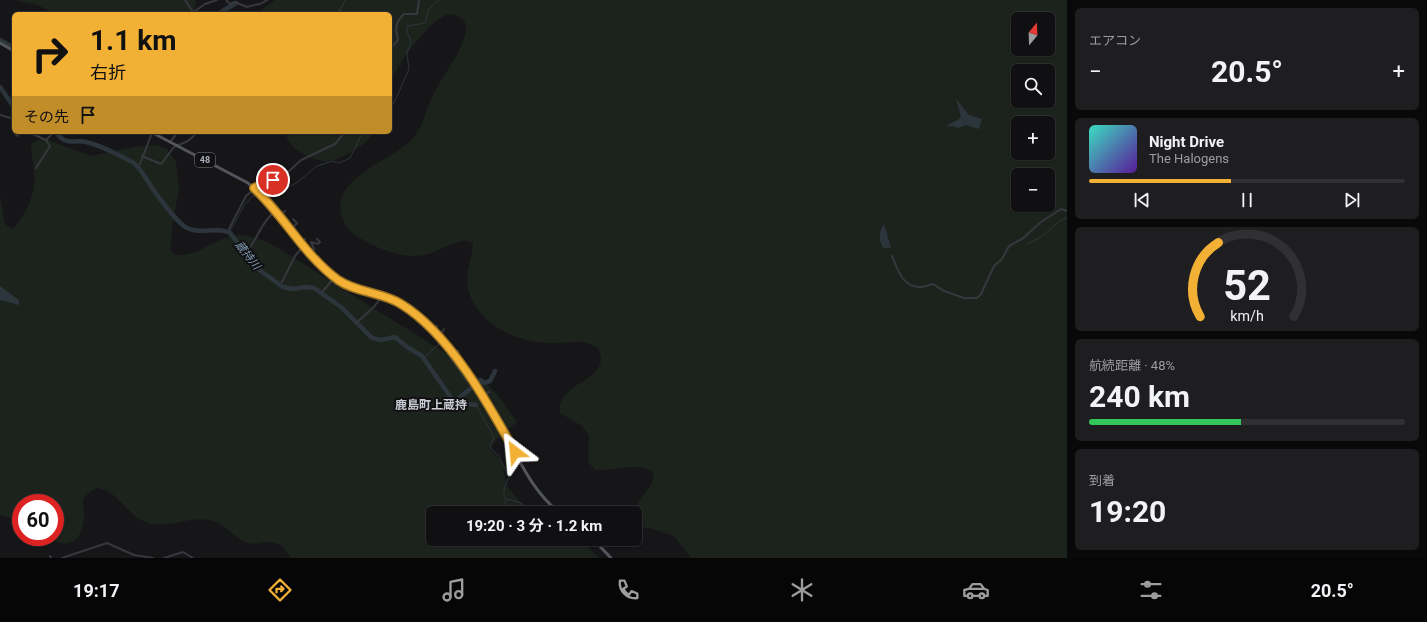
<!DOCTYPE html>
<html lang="ja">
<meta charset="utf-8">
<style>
:root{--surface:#101012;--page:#1e1e20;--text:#f1f3f6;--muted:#9c9d9f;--line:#303032;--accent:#f2b134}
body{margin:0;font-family:Roboto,"Noto Sans JP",sans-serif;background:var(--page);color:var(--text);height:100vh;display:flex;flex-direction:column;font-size:15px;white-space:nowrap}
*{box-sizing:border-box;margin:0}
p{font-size:13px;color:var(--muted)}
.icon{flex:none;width:22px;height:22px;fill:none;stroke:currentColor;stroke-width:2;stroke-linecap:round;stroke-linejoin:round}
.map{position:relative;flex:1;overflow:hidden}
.details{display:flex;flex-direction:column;gap:8px;padding:8px;background:#09090a;width:360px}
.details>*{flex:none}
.hud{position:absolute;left:12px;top:12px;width:380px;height:122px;border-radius:6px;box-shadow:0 1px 3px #0004,0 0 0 1px var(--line);background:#f2b134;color:#111;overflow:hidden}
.needle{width:26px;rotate:19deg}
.tools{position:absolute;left:1011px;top:12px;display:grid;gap:8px}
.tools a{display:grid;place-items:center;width:44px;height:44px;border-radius:6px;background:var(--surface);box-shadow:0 1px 3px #0004,0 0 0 1px var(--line);font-size:20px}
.speed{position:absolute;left:12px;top:494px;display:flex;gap:8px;font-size:20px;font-weight:700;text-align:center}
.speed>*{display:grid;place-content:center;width:52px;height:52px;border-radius:50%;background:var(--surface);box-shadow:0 1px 3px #0004,0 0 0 1px var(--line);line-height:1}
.speed .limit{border:6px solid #d22;background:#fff;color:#111}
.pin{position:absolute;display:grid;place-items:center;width:34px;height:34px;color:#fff;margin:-17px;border:2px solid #fff;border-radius:50%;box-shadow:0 1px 4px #0007}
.me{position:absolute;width:44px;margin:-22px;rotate:331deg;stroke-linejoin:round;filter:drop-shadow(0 0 3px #0008)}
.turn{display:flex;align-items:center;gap:14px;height:84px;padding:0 12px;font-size:18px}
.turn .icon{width:52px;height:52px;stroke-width:2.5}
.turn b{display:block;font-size:28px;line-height:34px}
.then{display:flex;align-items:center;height:38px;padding:0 12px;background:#0003;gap:8px;font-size:15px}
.big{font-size:30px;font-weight:700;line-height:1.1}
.details .card{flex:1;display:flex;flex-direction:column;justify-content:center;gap:6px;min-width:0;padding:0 14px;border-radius:6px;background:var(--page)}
.details .dial{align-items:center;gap:0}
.dial svg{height:104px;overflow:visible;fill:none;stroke:var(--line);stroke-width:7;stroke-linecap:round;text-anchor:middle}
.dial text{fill:var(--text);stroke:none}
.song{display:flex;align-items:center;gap:12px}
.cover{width:48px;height:48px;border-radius:6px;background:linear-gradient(135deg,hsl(170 70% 55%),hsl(270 70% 35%))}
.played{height:4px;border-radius:2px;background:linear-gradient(90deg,var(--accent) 45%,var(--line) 45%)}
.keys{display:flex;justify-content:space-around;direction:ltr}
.heat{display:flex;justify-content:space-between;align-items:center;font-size:22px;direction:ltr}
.charge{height:6px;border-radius:3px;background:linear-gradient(90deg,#34c759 48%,var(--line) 0)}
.trip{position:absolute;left:426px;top:506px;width:216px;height:40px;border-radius:6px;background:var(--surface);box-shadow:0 1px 3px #0004,0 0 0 1px var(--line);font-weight:700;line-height:40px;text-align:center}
.dock{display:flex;height:64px;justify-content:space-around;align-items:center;background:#060607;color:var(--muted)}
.dock .icon{width:28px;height:28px}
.dock .current{color:var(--accent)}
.dock b{font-size:18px;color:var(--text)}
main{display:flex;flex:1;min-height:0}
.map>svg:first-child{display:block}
</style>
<main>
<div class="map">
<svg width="1067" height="558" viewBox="0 0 1067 558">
<rect width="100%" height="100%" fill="#161618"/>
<!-- green -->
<path fill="#1c231d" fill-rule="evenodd" d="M 14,0 L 196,0 L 194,14 L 57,14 L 37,5 Z
M 275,0 L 1067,0 L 1067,558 L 691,558 L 674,536 L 653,529 L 635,526 L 635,513 L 632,513 L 634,509 L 652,483 L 654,473 C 640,460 613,472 595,470 L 588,462 L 589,435 L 582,426 L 560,413 C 554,382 615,381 598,348 C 583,338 567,344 550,343 C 515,343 471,321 467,282 C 466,268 473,256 473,243 C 460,235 439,252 425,255 C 403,260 374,247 356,236 C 349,231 343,222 341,214 C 333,176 395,160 414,137 C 424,125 426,107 434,93 C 444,73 461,54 466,32 C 467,28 465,24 464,20 C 458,16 451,12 444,16 C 427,24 395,67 390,85 L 390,14 L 255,14 ZM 1018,19 L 1048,19 L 1048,49 L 1018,49 ZM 1018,71 L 1048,71 L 1048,101 L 1018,101 ZM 1018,123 L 1048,123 L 1048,153 L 1018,153 ZM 1018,175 L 1048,175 L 1048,205 L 1018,205 Z
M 287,132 L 375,132 C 366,145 344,159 328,161 C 316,163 283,147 287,132 Z
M 43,138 L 91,156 L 133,147 L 156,145 L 167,149 L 176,162 L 179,189 L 173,221 L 170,250 L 176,255 C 202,257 221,231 247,236 C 267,239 287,254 304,264 C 324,277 345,290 365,303 C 405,328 454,355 489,386 C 501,397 508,410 517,422 L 496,440 L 490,449 L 504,465 L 506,485 L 530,513 L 433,513 L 433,539 L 578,539 L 600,558 L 291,558 L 281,545 C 276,543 271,542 266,542 C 260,542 254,545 248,543 C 233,538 224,522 209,520 C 188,516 168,529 148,523 C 126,516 117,488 96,488 C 91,491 84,496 83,501 C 83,506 85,512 84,517 C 81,546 67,548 44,537 L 55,537 L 55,503 L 21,503 L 21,523 L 15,519 L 0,515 L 0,196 L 5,224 L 12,229 C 23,220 33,199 34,185 C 36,173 31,157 31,144 Z"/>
<!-- water -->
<path fill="#2c353c" d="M 956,99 L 969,115 L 982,119 L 979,129 L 966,125 L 958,128 L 953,126 L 947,127 L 949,124 L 958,120 L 961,117 Z
M 884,224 L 891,248 L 884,248 C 878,243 879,230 884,224 Z
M 0,286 L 19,300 L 19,305 L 0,300 Z"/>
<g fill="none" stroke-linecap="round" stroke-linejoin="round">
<!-- stream -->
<path stroke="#2c353c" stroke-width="1" d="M 339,14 L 345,0
M 390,106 L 394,103 L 409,69 L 407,53 L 411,42 L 407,31 L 407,26 L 425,23 L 429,9 L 439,0
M 260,192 L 289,187 L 299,181 L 317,166 L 332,161 L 339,163 L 350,158 L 363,132
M 229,233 L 245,204 L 257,192
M 1027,244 L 1041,237 L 1061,220 L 1067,218
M 424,358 L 440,343 L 466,381 L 471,378
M 478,379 L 481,380
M 476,405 L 494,437 L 490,446 L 493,451 L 498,455 L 509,476 L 504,490 L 504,497 L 506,499 L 503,513
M 507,499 L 521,503 L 536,513"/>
<!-- river -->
<path stroke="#2c353c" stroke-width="4.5" d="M 218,14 L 236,3
M 0,40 L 14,48
M 0,87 L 14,107
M 56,132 C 66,147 73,139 86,142 C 99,145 123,157 134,163 C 141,169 144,176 149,183 C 156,194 177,223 187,228 C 201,235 216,226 230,233 L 258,269 L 283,287 L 293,289 L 305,287 L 314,288 L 341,307 L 372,338 L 381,340 L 395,337 L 407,347 L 422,356 L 454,402 L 476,405
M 454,402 L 481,380 L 484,383 L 490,381 L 495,371"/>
<!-- minor -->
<path stroke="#37383d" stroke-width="2" d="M 185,0 L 193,12
M 226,0 L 230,4 L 235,2 L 247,7 C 255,4 260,6 267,0
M 191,14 L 205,4 L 217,0
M 337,14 L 340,10
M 390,49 L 398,40 C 395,30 395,22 404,14 L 417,14 L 419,0
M 390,53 L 390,66
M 0,115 L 14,119
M 15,132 L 15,134 L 18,136
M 28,132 L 46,140 L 54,132
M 170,142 L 175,136 L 173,132
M 142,156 L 161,164 L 174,147 L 188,141 L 198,132
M 140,164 L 152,133
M 36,168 L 50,146 L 46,140
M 278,216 L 285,211
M 229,229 L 246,196 L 259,185 L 268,184 L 278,176 L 285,175 L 301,160 L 335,144 L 345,132
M 290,231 L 297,223 L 293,219
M 299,242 L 305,239
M 242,256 C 256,245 259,225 273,213
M 310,256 L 314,249 L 311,242 L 318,244 L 320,242 L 317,239
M 892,256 C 897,268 903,288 920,287 C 925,287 929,285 933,284 L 944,291 L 964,298 L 977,298 L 981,294 L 994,266 L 1002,259 L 1009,246 L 1022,239 L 1041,222 L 1061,209 L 1067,211
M 282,282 L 295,256 L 302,248
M 323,291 L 334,278
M 356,323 L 374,307 L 382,296
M 435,330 L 437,326
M 439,336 L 444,329
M 453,350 L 458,351 L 460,360
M 472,378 L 475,378 L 479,383 L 478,392
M 481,396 L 489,392
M 50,556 L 51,558
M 62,558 L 107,543 L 134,555 L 153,558
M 164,558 L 183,552 L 193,558"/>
<!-- primary -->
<path stroke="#53555c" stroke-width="3" d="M 0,43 L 14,51
M 151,132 L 248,183 L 258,192 C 282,222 306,258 339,281 C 351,289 367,291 381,295 C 406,304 430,323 446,343 C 468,369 492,410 508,440 C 523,467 535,494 560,513
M 593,539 L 611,558"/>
</g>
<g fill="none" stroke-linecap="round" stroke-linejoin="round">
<defs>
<path id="route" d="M 273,180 C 267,185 260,184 254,188 C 285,217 304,255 338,280 C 357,293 382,292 401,304 C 449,333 488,403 515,452"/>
</defs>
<!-- route casing -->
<use href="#route" stroke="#9d7322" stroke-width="10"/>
<!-- route -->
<use href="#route" stroke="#f2b134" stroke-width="7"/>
</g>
<g text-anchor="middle" stroke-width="4" stroke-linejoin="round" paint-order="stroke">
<!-- shield labels -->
<rect fill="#111113" stroke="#7b7e86" stroke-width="1" x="195" y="153" width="20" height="14" rx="3"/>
<g font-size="9" font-weight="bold" fill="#a8adb8">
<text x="205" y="163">48</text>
</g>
<!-- water labels -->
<g font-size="11" font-style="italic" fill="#7f9bb3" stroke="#111113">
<text transform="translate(248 255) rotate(51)" y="4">蔵持川</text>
</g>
<!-- quarter labels -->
<g font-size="12" font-weight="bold" fill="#c9ccd4" stroke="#111113">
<text x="431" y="409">鹿島町上蔵持</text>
</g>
</g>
</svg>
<div class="tools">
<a><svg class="needle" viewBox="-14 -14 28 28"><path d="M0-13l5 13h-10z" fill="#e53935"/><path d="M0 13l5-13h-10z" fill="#9c9d9f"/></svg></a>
<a><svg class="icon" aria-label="search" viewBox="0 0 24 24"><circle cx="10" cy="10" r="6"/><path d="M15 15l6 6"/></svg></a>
<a>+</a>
<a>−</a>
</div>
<div class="speed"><div class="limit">60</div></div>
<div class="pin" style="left:273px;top:180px;background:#d93025"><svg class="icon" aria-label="arrive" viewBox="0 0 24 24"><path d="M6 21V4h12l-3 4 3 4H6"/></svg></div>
<svg class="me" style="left:515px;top:452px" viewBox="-20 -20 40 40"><path d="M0-17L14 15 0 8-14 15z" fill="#f2b134" stroke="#fff" stroke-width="4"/></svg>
<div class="trip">19:20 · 3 分 · 1.2 km</div>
<div class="hud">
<div class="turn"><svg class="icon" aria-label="right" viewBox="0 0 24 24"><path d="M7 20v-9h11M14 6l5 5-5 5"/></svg><div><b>1.1 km</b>右折</div></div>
<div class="then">その先<svg class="icon" aria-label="arrive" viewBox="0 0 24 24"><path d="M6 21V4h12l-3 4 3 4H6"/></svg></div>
</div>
</div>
<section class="details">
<div class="card"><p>エアコン</p>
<div class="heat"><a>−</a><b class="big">20.5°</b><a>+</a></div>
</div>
<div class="card">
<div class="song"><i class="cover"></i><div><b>Night Drive</b><p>The Halogens</p></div></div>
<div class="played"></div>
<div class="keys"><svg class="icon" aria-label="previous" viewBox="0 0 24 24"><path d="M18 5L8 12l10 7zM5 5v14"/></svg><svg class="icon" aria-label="pause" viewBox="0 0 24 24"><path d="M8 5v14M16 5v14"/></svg><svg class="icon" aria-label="next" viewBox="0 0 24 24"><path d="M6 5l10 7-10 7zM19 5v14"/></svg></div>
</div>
<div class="card dial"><svg viewBox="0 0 100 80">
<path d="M14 69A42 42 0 1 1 86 69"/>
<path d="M14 69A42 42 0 0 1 28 12" stroke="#f2b134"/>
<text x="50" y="56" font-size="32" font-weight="700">52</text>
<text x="50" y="72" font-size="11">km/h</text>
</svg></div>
<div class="card"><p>航続距離 · 48%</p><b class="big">240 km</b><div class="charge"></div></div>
<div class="card"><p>到着</p><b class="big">19:20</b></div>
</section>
</main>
<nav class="dock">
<b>19:17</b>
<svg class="icon current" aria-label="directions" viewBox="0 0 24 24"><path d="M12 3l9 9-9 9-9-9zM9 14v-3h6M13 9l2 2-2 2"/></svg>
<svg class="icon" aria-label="music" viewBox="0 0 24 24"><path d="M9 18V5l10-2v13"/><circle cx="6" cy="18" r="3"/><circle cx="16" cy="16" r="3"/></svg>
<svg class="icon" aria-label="phone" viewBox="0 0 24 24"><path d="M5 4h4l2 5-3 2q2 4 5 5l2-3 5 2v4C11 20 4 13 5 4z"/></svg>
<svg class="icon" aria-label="climate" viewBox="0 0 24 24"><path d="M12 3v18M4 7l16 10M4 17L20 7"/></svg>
<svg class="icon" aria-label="car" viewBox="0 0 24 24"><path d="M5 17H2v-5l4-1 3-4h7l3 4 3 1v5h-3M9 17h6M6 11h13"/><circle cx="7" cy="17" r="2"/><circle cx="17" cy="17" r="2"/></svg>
<svg class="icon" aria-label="filters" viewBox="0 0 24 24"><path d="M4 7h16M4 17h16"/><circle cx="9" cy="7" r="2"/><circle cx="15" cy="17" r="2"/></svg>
<b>20.5°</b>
</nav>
